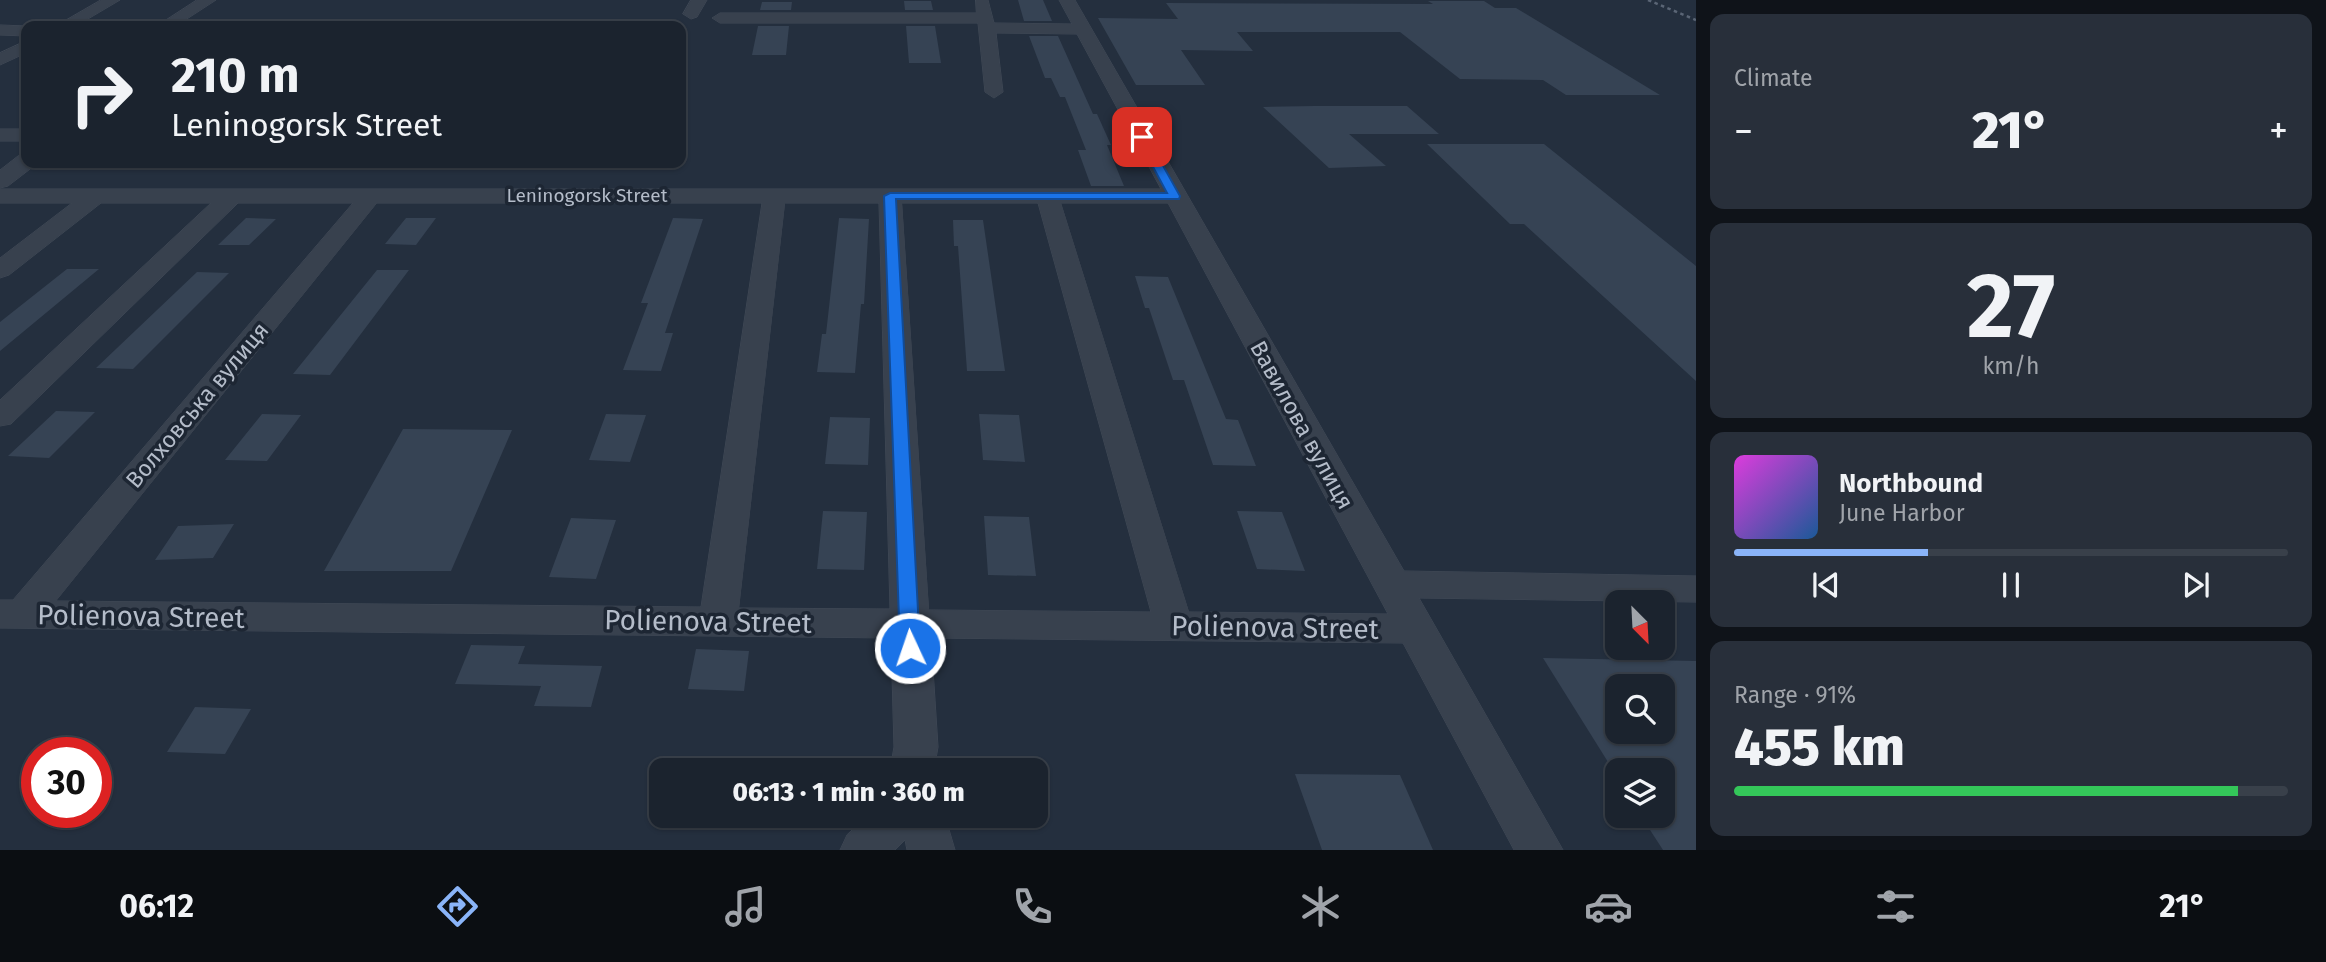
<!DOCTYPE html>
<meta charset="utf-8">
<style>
:root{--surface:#1b232e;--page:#282f3a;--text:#f1f3f6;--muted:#a0a4aa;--line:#39404a;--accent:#8ab4f8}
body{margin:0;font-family:"Fira Sans",sans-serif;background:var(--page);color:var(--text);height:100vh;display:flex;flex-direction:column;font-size:26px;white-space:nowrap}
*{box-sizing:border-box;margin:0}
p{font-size:23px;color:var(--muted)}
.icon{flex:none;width:38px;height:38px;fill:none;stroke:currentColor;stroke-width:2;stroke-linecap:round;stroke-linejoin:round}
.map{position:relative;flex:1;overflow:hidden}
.details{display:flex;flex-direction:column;gap:14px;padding:14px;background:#0f1319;width:630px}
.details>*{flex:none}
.hud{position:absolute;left:21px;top:21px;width:665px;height:147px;border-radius:14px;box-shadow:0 2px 5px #0004,0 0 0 2px var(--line);background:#1b232e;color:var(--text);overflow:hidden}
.needle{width:46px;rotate:156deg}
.buttons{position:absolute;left:1605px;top:590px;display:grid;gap:14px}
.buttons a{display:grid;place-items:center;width:70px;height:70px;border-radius:14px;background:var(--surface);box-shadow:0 2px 5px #0004,0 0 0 2px var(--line);font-size:35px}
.speed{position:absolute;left:21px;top:737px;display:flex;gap:14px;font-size:35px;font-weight:700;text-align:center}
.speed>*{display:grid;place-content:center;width:91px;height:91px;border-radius:50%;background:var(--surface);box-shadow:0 2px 5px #0004,0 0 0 2px var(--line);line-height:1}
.speed .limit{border:10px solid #d22;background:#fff;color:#111}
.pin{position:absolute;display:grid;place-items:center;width:60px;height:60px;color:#fff;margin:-30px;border-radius:14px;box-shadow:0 4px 10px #0006}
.me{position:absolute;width:77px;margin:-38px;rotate:357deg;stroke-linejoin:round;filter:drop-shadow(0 0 5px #0008)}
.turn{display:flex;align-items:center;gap:24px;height:147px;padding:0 35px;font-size:32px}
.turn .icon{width:91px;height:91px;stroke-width:2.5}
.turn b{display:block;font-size:49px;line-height:60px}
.big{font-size:52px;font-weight:800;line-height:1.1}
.details .card{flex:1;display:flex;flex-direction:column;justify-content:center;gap:10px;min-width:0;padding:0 24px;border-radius:14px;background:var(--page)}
.details .dial{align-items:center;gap:0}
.dial b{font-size:91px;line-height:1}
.song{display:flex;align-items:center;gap:21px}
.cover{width:84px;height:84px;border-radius:10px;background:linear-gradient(135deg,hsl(300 70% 55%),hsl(210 70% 35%))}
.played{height:7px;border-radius:4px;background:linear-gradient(90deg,var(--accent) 35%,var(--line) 35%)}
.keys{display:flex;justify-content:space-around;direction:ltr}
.heat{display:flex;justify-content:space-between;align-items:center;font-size:38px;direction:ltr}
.charge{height:10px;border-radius:5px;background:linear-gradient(90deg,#34c759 91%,var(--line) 0)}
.trip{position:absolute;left:649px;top:758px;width:399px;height:70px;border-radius:14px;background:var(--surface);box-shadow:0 2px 5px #0004,0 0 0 2px var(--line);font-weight:800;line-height:70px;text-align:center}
.dock{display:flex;height:112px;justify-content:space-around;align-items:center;background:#0b0e12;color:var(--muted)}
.dock .icon{width:49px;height:49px}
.dock .current{color:var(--accent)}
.dock b{font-size:32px;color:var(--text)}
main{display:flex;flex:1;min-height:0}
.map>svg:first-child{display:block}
</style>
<main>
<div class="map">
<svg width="1696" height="850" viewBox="0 0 1696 850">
<rect width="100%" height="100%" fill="#242f3e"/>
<!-- building -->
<path fill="#364354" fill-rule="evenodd" d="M 1018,0 L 1043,0 L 1052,21 L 1024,21 Z
M 904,1 L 931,1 L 933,10 L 905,10 Z
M 1428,1 L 1484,1 L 1495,8 L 1516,8 L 1660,95 L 1566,95 L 1543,80 L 1460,79 L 1400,32 L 1237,32 L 1253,51 L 1181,50 L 1205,85 L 1136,85 L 1098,18 L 1178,19 L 1166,3 L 1433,4 Z
M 762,2 L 792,2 L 791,10 L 760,10 Z
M 758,26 L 789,26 L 786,55 L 752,55 Z
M 906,26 L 935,26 L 941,63 L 909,63 Z
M 1029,36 L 1058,36 L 1093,114 L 1097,114 L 1111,145 L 1107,145 L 1124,186 L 1091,186 L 1078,150 L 1086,150 L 1065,97 L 1060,97 L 1051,78 L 1045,78 Z
M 1315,106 L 1407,106 L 1439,134 L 1349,134 L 1386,166 L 1329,168 L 1263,107 Z
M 1427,144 L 1544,144 L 1696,266 L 1696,381 L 1524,224 L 1510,224 Z
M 246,218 L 276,219 L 249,245 L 218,245 Z
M 406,218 L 436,218 L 416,245 L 385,244 Z
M 673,218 L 703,219 L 665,333 L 673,333 L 661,371 L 623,370 L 648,303 L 641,303 Z
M 839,218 L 869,219 L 864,304 L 861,304 L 855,373 L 817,372 L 822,334 L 826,334 Z
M 953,220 L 983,220 L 1005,371 L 967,371 L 958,246 L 954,246 Z
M 67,269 L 99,269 L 0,351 L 0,322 Z
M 377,270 L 409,270 L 330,375 L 293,374 Z
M 197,272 L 229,273 L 133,369 L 96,368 Z
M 1135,276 L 1168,277 L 1226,419 L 1238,420 L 1256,466 L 1213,465 L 1184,380 L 1173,380 L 1149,308 L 1145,308 Z
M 56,411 L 95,412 L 49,458 L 8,456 Z
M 262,414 L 301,415 L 267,461 L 225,460 Z
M 606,414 L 646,415 L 630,462 L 589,460 Z
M 979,414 L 1019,415 L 1025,462 L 983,460 Z
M 830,417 L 870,418 L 868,465 L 825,464 Z
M 403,429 L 512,430 L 451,571 L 324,571 Z
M 823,511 L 867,512 L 864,570 L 817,569 Z
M 1237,511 L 1282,512 L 1305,571 L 1257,569 Z
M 984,516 L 1029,517 L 1036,576 L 988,575 Z
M 571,518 L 616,520 L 596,579 L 549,577 Z
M 234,524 L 213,558 L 155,560 L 178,526 Z
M 471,645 L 525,646 L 518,664 L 602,666 L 591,707 L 534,706 L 541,686 L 455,684 Z
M 696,649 L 749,651 L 744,691 L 688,689 Z
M 1543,658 L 1696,661 L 1696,850 L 1663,850 L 1641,816 L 1662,816 L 1662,770 L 1613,770 ZM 1617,686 L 1662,686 L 1662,732 L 1617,732 Z
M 195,707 L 251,709 L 225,754 L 167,752 Z
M 1295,774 L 1400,775 L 1433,850 L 1322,850 Z"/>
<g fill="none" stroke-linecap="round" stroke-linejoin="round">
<defs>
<path id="minor" d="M 101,0 L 120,0 L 76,26 L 56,26 Z
M 197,0 L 216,0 L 176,26 L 157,26 Z
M 691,0 L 707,0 L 697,17 L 691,19 L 683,14 Z
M 976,0 L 988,0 L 994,23 L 1072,24 L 1059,0 L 1075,0 L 1404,571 L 1696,576 L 1696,602 L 1419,598 L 1563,850 L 1514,850 L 1403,643 L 931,638 L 938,747 L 934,770 L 890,770 L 894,747 L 891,638 L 0,628 L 0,600 L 13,600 L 353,203 L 238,203 L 11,424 L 0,426 L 0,400 L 211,203 L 101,203 L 9,275 L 0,278 L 0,258 L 72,203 L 0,203 L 0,189 L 1161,189 L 1077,34 L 996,33 L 1003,92 L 994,98 L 985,92 L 978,23 L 720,23 L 712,18 L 720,13 L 976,13 ZM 377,203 L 762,203 L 701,607 L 56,601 ZM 785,203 L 879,203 L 890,609 L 739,608 ZM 902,203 L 1038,203 L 1151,612 L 929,610 ZM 1061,203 L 1168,203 L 1388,614 L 1189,612 Z
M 0,25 L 27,26 L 26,36 L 0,35 Z
M 26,41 L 26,53 L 0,65 L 0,53 Z
M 0,129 L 26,129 L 26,141 L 0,141 Z
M 26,155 L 26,163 L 36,163 L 34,166 L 8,186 L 0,188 L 0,170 L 18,156 Z
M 867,816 L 945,816 L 955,850 L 907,850 L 905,840 L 895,850 L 840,850 L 847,835 Z"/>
</defs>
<!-- minor casing -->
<use href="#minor" stroke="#414a57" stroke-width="1"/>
<!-- minor -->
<use href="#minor" fill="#38414e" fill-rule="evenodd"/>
<!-- rail -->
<path stroke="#5a6575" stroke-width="2.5" stroke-dasharray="3.5 3.5" stroke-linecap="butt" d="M 1648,0 L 1696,20"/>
</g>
<!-- route -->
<path fill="#1a73e8" stroke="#114b97" stroke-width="2" d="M 1138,134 L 1147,137 L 1180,196 L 1179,199 L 896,199 L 920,648 L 917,654 L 910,656 L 903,654 L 900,648 L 884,196 L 890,193 L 1167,193 L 1137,137 Z"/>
<g text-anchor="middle" stroke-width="7" stroke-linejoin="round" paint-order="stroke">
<!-- far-street labels -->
<g font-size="19" fill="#b4bcc9" stroke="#1d2633">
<text x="587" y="202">Leninogorsk Street</text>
</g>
<!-- street labels -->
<g font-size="23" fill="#b4bcc9" stroke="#1d2633">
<text transform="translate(197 405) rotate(-50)" y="8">Волховська вулиця</text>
<text transform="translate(1302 425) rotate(61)" y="8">Вавилова вулиця</text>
</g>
<!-- near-street labels -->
<g font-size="28" fill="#b4bcc9" stroke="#1d2633">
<text transform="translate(141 616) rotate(1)" y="10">Polienova Street</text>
<text transform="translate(708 621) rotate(1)" y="10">Polienova Street</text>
<text transform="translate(1275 627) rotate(1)" y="10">Polienova Street</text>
</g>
</g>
</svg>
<div class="buttons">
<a><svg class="needle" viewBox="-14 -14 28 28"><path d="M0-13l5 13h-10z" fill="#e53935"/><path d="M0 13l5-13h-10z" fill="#a0a4aa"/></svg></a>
<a><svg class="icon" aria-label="search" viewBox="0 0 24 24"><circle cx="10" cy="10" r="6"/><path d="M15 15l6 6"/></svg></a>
<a><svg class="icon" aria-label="layers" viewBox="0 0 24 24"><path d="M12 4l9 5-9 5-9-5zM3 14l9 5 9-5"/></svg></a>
</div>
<div class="speed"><div class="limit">30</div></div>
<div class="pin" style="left:1142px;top:137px;background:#d93025"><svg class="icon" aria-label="arrive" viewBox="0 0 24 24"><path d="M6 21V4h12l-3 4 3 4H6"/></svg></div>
<svg class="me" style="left:910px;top:648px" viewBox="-20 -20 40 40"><circle r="17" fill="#1a73e8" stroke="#fff" stroke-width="3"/><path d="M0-11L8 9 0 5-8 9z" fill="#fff"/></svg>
<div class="trip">06:13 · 1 min · 360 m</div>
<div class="hud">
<div class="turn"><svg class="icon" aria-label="right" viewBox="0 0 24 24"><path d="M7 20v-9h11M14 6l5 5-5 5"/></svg><div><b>210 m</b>Leninogorsk Street</div></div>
</div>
</div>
<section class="details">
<div class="card"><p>Climate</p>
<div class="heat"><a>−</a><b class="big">21°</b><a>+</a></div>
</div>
<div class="card dial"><b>27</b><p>km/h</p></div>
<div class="card">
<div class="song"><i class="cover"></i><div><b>Northbound</b><p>June Harbor</p></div></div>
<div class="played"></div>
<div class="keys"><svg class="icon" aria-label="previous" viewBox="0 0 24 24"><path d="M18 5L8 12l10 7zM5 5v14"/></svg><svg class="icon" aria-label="pause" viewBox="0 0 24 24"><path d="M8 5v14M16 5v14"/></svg><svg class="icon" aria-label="next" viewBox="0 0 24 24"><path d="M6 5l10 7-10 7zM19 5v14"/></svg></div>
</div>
<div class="card"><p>Range · 91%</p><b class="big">455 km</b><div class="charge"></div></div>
</section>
</main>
<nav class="dock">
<b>06:12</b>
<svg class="icon current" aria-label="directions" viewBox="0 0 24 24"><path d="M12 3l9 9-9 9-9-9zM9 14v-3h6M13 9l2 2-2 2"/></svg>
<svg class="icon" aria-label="music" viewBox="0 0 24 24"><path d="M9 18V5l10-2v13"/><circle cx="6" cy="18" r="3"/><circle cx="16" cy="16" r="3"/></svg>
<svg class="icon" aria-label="phone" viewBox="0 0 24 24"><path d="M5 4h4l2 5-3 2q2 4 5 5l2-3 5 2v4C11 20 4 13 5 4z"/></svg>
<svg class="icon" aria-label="climate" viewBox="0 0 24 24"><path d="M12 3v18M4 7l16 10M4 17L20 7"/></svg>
<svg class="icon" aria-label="car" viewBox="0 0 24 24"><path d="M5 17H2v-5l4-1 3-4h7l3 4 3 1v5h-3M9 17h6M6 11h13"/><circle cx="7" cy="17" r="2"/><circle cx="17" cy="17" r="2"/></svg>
<svg class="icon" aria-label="filters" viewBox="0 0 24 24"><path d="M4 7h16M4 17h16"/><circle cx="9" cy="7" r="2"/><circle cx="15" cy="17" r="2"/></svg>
<b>21°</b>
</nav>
